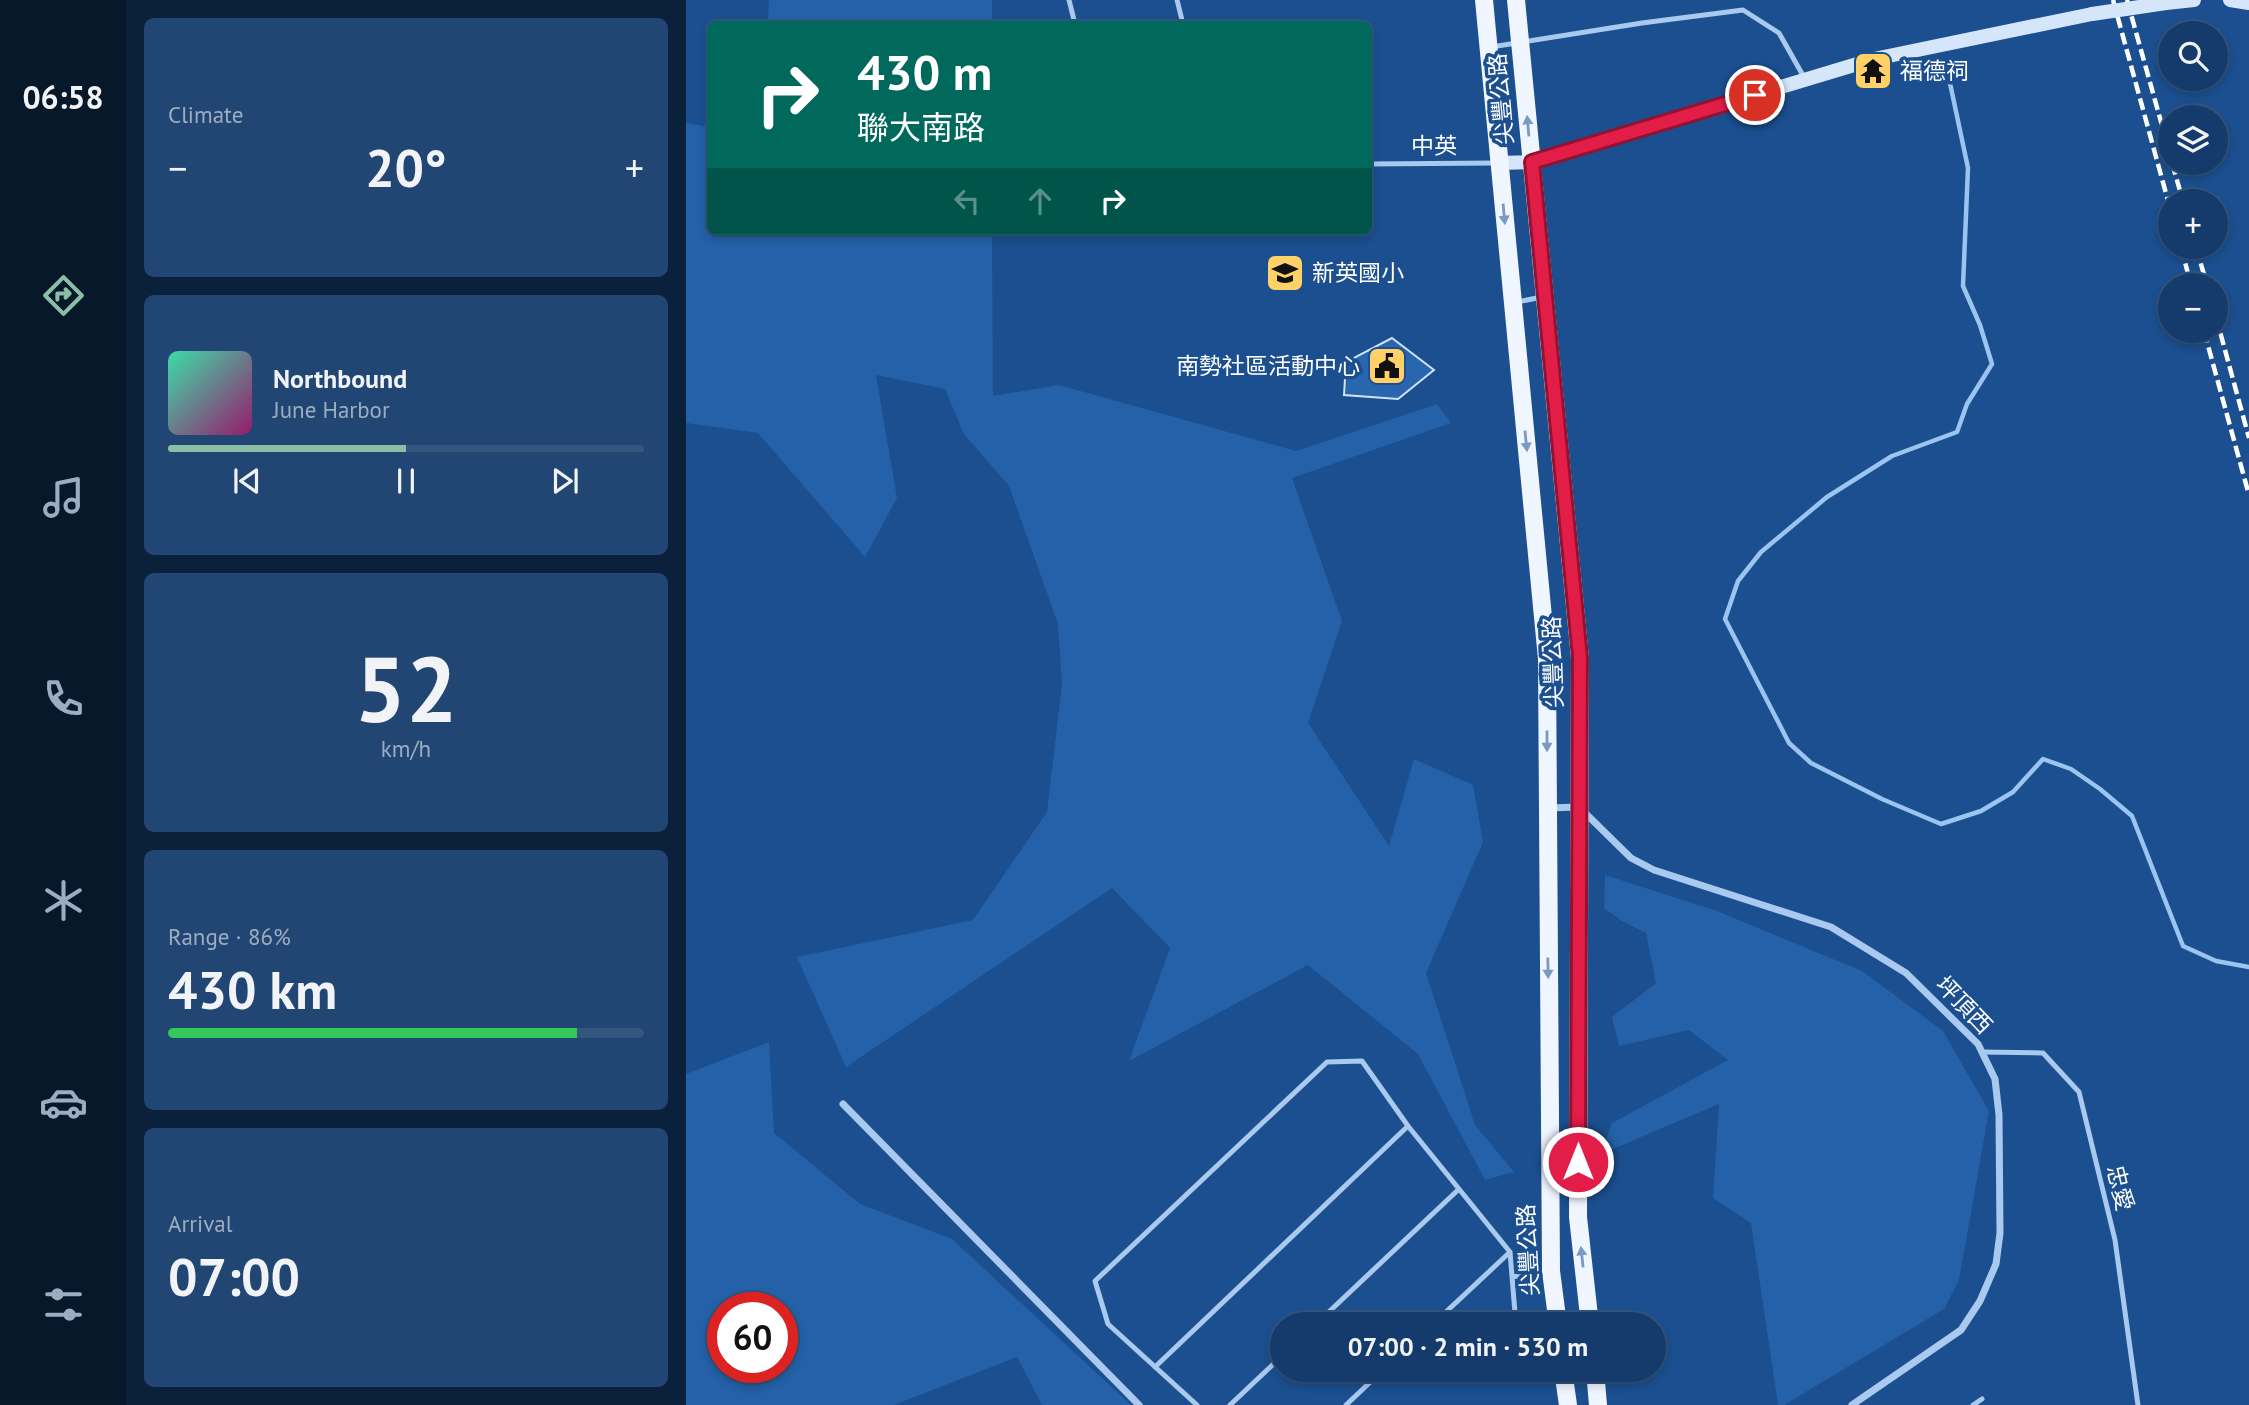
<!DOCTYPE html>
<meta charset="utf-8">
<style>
:root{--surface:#143b6b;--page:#214673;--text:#f1f3f6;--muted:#9dadc1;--line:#33557e;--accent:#8abfa5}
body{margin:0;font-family:"PT Sans","Noto Sans TC",sans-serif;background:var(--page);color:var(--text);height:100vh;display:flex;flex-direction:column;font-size:26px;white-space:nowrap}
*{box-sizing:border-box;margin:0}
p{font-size:23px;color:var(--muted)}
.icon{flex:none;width:38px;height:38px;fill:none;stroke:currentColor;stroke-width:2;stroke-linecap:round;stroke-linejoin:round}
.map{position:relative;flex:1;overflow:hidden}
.side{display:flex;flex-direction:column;gap:18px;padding:18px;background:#0b203b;width:560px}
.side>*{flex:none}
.hud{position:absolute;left:21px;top:21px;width:665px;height:214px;border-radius:10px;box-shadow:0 4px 10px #0003,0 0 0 2px var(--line);background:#00695c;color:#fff;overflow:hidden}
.fabs{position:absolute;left:1472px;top:21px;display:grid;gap:14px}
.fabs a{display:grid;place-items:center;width:70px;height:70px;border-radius:50%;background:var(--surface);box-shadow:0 4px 10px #0003,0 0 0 2px var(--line);font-size:35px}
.speed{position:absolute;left:21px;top:1292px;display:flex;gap:14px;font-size:35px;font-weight:700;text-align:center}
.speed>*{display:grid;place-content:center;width:91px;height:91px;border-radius:50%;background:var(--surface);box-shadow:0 4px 10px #0003,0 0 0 2px var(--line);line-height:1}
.speed .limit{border:10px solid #d22;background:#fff;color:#111}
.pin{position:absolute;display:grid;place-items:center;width:60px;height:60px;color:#fff;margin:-30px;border:4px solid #fff;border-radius:50%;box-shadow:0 2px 7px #0007}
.me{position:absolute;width:77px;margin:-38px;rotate:0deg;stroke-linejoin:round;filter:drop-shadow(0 0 5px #0008)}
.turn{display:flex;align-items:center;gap:24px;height:147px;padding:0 35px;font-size:32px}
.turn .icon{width:91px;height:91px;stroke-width:2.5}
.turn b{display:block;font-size:49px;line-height:60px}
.lanes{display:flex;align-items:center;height:66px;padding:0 35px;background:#0003;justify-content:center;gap:35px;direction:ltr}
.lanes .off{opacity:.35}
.big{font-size:52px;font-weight:600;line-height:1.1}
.side .tile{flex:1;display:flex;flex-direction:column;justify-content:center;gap:10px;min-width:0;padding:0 24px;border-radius:10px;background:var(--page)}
.side .dial{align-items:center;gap:0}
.dial b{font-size:91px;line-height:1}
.song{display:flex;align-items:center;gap:21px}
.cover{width:84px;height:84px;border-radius:10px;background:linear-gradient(135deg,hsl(160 70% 55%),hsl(320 70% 35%))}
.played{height:7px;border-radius:4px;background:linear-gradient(90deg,var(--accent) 50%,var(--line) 50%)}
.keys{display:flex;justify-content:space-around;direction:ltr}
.heat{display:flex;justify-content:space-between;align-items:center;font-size:38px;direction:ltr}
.charge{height:10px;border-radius:5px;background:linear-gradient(90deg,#34c759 86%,var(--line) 0)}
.trip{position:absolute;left:584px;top:1312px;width:396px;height:70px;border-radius:35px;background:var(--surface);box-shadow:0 4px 10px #0003,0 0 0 2px var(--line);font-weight:600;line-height:70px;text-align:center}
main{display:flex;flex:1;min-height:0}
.menu{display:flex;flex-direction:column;width:126px;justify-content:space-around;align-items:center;background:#08182b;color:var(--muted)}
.menu .icon{width:49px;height:49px}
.menu .active{color:var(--accent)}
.menu b{font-size:32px;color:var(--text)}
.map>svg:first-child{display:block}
</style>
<main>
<nav class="menu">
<b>06:58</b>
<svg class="icon active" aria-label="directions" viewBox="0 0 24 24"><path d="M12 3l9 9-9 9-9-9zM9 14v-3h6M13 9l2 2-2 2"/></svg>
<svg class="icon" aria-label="music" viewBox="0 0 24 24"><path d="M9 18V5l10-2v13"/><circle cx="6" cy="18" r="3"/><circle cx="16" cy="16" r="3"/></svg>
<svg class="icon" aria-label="phone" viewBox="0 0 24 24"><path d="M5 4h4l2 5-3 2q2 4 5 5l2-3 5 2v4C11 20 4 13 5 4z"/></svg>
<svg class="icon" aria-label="climate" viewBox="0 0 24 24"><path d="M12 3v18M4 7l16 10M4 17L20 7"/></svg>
<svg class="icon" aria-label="car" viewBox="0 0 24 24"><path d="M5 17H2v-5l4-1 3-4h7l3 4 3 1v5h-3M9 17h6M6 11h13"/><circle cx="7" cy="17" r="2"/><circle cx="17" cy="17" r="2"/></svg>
<svg class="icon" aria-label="filters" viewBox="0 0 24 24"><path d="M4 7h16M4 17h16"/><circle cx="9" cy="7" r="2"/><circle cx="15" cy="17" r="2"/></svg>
</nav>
<section class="side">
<div class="tile"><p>Climate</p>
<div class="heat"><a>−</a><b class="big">20°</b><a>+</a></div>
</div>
<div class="tile">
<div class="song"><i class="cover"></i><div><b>Northbound</b><p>June Harbor</p></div></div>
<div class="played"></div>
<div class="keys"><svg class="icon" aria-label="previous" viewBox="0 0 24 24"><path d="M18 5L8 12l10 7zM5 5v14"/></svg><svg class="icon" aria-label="pause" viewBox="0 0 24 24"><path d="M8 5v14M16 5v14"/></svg><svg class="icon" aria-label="next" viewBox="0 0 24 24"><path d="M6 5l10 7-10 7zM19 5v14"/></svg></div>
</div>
<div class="tile dial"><b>52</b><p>km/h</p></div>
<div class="tile"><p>Range · 86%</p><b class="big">430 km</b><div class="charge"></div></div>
<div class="tile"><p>Arrival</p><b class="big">07:00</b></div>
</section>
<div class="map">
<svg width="1563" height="1405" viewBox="0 0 1563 1405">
<rect width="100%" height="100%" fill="#1b4f8f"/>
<!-- green -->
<path fill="#2461a8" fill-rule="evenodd" d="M 83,0 L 306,0 L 306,24 L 82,24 Z
M 0,123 L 24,127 L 24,231 L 306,231 L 307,396 L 373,385 L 610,451 L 751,404 L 765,423 L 606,478 L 656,621 L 622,723 L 703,846 L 728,759 L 787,785 L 797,842 L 740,973 L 789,1125 L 828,1172 L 799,1180 L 732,1054 L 622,965 L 443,1061 L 484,948 L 426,888 L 160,1067 L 111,957 L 287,920 L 361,812 L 376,684 L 372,624 L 323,486 L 278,434 L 259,389 L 190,375 L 211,498 L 179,557 L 72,433 L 0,423 Z
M 919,875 L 1031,911 L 1176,971 L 1257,1031 L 1303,1111 L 1273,1280 L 1258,1309 L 1098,1405 L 1092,1405 L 1065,1223 L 1027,1198 L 1033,1104 L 915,1154 L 926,1123 L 1042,1060 L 1003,1030 L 933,1046 L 926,1017 L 970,983 L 960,933 L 936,921 L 918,908 Z
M 83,1042 L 88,1133 L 174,1204 L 266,1239 L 445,1405 L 356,1405 L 331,1357 L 208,1405 L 0,1405 L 0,1074 ZM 37,1307 L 96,1307 L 96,1367 L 37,1367 Z"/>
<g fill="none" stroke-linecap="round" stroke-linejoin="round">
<!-- stream -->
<path stroke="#9cc4f0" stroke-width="4.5" d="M 1261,69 L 1282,168 L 1277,286 L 1294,325 L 1306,364 L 1281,404 L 1271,432 L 1206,456 L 1141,497 L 1075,552 L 1052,581 L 1039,619 L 1103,743 L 1125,763 L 1196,799 L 1255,824 L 1295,811 L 1327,792 L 1357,759 L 1385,769 L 1414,789 L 1446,816 L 1497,946 L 1530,961 L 1563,967"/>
</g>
<!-- building -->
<path fill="#2a66ad" stroke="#cfe3fa" stroke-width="2" d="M 706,338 L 748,370 L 712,399 L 658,395 L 660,362 Z"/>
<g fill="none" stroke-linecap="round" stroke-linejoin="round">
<!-- lane -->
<path stroke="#a9c9ee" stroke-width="5" d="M 383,0 L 389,24
M 491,0 L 497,24
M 805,47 L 956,23 L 1057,10 L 1093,33 L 1119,79
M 682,164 L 810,163
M 831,302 L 856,297
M 1296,1052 L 1357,1053 L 1393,1092 L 1429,1240 L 1452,1405
M 826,1277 L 862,1271
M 629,1325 L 773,1189
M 746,1325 L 824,1252
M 469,1367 L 722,1126
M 511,1405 L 422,1324 L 409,1281 L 641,1062 L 676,1061 L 722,1126 L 824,1252 L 830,1325
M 544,1405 L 597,1355
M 660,1405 L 697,1370
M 1287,1405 L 1296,1399"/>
<!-- street -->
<path stroke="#a9c9ee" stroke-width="7" d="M 861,808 L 893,807 L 945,858 L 968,870 L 1145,927 L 1220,973 L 1292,1044 L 1309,1079 L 1313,1115 L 1314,1233 L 1310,1264 L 1294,1301 L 1275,1330 L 1166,1405
M 157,1104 L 453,1405"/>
<!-- secondary -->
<path stroke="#d6e6fa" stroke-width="14" d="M 1544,0 L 1563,3
M 1480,3 L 1508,0
M 813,163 L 846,162 L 1188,59 L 1406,14"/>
<!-- primary -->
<path stroke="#f0f6ff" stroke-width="18" d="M 798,0 L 861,659 L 865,1271 L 872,1325
M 830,0 L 894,658 L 892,1217 L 904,1325
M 877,1370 L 882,1405
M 909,1370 L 912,1405"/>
<!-- rail -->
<path stroke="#fff" stroke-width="4.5" stroke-dasharray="12 5" stroke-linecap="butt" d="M 1427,0 L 1484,208
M 1441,0 L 1484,154
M 1486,163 L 1497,201
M 1495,247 L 1505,285
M 1510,247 L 1521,285
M 1530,317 L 1563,438
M 1518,331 L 1563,495"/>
<!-- secondary-bridge -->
<path stroke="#d6e6fa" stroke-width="14" d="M 1406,14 L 1480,3"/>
</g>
<!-- one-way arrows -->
<defs><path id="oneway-solid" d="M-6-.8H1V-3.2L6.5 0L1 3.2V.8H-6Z" transform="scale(1.75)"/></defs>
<g fill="#7b9ac1">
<use href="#oneway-solid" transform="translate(842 126) rotate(-95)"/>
<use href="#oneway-solid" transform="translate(818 214) rotate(85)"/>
<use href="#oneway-solid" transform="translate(840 441) rotate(84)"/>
<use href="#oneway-solid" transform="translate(861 741) rotate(90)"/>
<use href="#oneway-solid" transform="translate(862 968) rotate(89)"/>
<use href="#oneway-solid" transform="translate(896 1257) rotate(-96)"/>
</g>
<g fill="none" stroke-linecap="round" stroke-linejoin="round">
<defs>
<path id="route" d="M 892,1162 L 894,657 L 846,162 L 1069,95"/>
</defs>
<!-- route casing -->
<use href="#route" stroke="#92132f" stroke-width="18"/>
<!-- route -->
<use href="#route" stroke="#e11d48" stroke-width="12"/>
</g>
<!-- icons -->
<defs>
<symbol id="temple-square" viewBox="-11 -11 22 22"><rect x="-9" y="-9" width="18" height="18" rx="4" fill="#ffd166" stroke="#1b4f8f"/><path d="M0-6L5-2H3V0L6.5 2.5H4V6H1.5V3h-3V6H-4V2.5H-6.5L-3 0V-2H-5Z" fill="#111"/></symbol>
<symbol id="school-square" viewBox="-11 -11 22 22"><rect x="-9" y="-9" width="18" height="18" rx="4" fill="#ffd166" stroke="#1b4f8f"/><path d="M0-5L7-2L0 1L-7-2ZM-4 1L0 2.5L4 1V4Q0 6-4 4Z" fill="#111"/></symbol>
<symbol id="civic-square" viewBox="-11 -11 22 22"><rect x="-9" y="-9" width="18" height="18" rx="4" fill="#ffd166" stroke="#1b4f8f"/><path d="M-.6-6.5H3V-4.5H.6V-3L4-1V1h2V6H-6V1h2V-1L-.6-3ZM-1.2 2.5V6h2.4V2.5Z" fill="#111"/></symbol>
</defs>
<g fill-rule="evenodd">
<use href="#temple-square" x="1165" y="49" width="44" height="44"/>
<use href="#school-square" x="577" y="251" width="44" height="44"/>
<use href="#civic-square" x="679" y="344" width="44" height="44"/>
</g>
<g text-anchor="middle" stroke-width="7" stroke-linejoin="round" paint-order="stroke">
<!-- poi labels -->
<g font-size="23" fill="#fff" stroke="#1b4f8f" text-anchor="start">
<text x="1214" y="79">福德祠</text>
<text x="626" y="281">新英國小</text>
<text x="674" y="374" text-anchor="end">南勢社區活動中心</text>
</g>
<!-- street labels -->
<g font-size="23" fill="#fff" stroke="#1b4f8f">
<text transform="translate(815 99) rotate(-95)" y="8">尖豐公路</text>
<text x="748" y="154">中英</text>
<text transform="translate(867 662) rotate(-92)" y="8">尖豐公路</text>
<text transform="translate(1278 1005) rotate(46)" y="8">坪頂西</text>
<text transform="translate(1434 1188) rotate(76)" y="8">忠愛</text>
<text transform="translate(842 1250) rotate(-93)" y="8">尖豐公路</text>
</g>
</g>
</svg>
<div class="fabs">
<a><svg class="icon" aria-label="search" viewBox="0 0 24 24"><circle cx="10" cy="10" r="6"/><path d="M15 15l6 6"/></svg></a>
<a><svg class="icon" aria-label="layers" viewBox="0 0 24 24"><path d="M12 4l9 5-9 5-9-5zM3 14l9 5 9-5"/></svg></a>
<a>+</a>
<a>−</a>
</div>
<div class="speed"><div class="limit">60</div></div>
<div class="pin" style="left:1069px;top:95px;background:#d93025"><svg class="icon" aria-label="arrive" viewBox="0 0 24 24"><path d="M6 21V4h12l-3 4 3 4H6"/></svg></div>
<svg class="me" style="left:892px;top:1162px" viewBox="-20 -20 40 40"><circle r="17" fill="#e11d48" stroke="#fff" stroke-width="3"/><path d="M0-11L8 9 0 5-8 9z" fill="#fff"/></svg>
<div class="trip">07:00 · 2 min · 530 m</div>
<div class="hud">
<div class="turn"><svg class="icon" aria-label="right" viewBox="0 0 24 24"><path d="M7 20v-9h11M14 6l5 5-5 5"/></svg><div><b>430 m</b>聯大南路</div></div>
<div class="lanes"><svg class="icon off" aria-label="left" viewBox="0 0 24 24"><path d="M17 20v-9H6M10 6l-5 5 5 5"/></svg><svg class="icon off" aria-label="ahead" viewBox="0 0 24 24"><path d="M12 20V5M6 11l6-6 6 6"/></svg><svg class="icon" aria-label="right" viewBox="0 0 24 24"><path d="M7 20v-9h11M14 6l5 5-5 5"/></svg></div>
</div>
</div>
</main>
